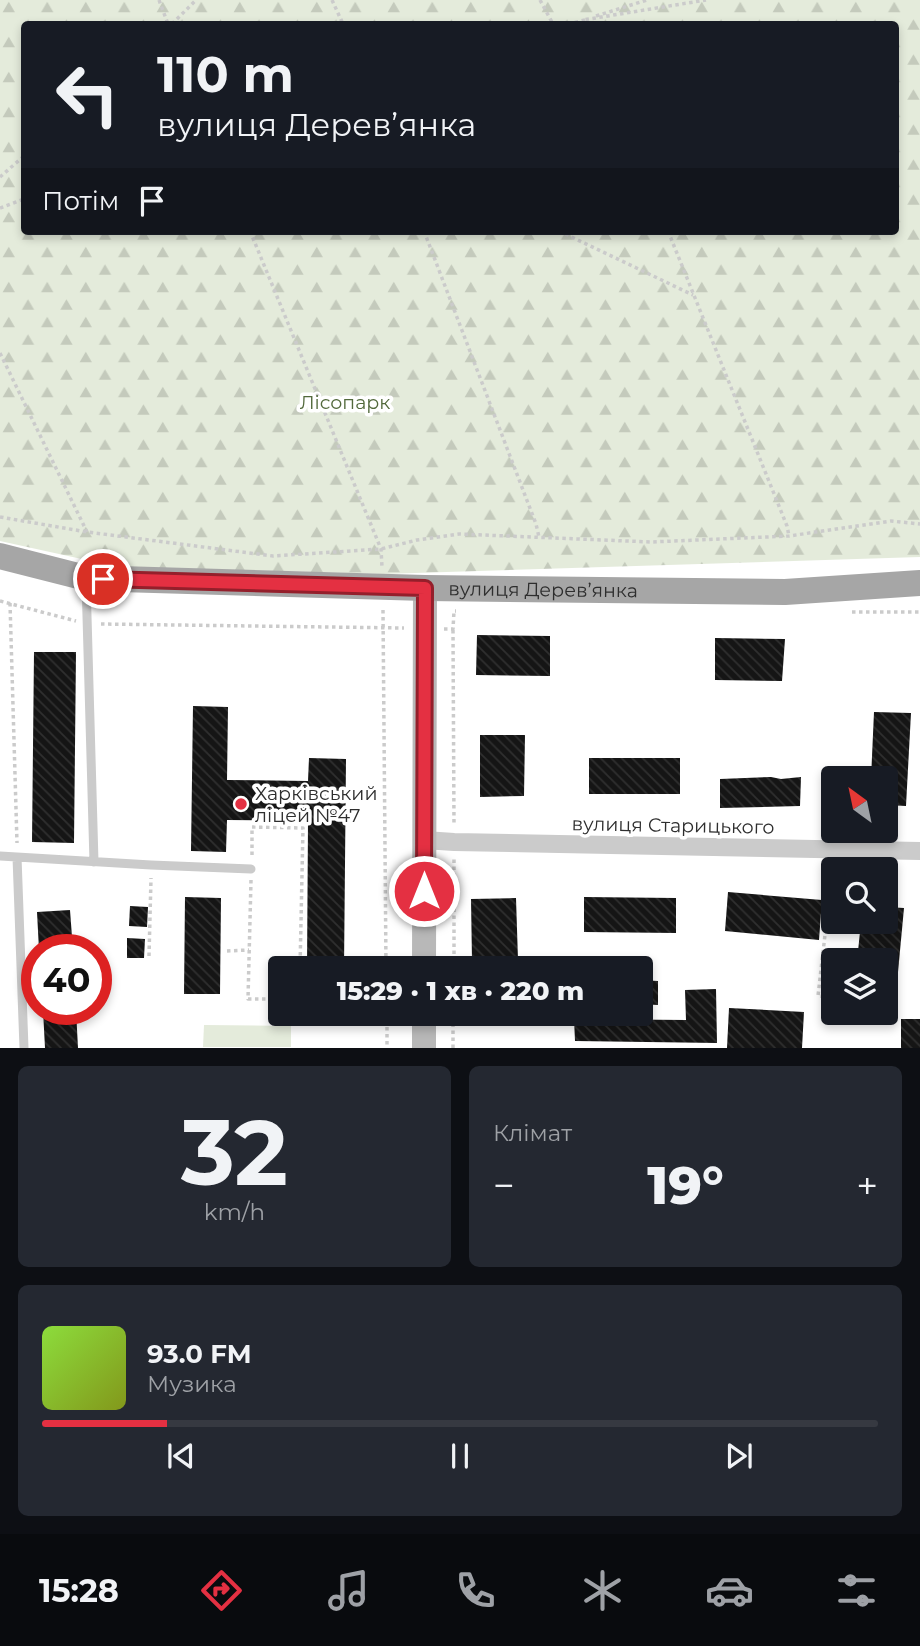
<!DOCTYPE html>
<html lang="uk">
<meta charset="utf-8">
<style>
:root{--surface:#171b24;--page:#242831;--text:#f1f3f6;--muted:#9ea1a6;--line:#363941;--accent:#e43042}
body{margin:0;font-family:Montserrat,sans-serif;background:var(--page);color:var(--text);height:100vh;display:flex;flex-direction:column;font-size:26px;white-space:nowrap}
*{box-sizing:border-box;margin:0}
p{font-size:23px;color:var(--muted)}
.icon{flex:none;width:38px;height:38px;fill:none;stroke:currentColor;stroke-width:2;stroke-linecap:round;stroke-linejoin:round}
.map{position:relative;height:1048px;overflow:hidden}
.details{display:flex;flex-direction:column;gap:18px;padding:18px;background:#0d0f14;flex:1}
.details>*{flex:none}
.banner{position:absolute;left:21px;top:21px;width:878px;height:214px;border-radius:7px;box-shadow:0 4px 10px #0003;background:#171b24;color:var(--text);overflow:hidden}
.needle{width:46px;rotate:327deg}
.buttons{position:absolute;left:821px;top:766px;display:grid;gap:14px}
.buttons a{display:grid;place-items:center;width:77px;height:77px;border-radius:7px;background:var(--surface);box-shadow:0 4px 10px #0003;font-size:35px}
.speed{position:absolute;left:21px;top:934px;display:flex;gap:14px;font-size:35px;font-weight:700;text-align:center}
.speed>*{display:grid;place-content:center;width:91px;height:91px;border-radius:50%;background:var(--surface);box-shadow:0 4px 10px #0003;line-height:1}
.speed .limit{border:10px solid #d22;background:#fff;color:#111}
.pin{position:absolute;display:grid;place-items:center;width:60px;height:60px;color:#fff;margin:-30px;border:4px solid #fff;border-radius:50%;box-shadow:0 2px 7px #0007}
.me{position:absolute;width:77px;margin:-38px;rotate:0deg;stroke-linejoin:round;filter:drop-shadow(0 0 5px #0008)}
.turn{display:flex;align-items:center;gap:24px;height:147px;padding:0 21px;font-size:32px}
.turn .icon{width:91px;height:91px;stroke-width:2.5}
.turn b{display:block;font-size:49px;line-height:60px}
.then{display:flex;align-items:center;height:66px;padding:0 21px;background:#0003;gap:14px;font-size:26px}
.big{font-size:52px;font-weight:800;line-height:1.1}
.details .widget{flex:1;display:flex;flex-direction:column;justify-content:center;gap:10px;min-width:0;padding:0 24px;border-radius:10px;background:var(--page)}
.details .dial{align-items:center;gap:0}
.dial b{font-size:91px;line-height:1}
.song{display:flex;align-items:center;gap:21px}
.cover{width:84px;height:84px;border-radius:10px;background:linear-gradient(135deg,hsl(90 70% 55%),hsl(70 70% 35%))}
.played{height:7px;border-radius:4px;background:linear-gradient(90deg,var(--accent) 15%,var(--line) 15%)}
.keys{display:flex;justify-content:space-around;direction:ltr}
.heat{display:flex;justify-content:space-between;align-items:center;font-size:38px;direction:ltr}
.details .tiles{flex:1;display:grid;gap:18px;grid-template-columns:1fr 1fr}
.widget:last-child{grid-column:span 2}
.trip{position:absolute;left:268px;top:956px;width:385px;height:70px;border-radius:7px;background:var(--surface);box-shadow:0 4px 10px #0003;font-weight:800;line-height:70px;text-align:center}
.menu{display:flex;height:112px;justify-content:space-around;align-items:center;background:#090b0e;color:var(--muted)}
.menu .icon{width:49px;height:49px}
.menu .selected{color:var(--accent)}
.menu b{font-size:32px;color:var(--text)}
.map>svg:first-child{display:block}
</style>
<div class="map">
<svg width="920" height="1048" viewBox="0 0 920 1048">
<defs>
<pattern id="forest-firs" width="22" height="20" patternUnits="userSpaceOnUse" patternTransform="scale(1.75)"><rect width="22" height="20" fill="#e4ebdb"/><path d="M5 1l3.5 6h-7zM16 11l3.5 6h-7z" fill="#c4cabc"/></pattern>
<pattern id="building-back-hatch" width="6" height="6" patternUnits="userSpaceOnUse" patternTransform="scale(1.75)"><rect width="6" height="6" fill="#151515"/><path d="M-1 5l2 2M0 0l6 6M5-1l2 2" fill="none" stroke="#2f2f2f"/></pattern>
</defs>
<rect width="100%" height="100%" fill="#fff"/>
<!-- forest -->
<path fill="url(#forest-firs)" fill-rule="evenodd" d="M 0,0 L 920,0 L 920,557 L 383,574 L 118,567 L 0,541 ZM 24,24 L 896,24 L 896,231 L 24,231 Z"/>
<!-- pitch -->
<path fill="#e4ebdb" d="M 204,1025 L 291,1026 L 291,1047 L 203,1047 Z"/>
<!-- building -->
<path fill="url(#building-back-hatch)" d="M 477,635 L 550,636 L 550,676 L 476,675 Z
M 715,638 L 785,639 L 782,681 L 715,680 Z
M 34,652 L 76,652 L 74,843 L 32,842 Z
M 193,706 L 228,707 L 227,780 L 308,781 L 309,758 L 346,759 L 344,968 L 307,968 L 308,821 L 227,820 L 226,852 L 191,851 Z
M 874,712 L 911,713 L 906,806 L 886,805 L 886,779 L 871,779 Z
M 480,735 L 525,735 L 524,796 L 480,797 Z
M 589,758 L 680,758 L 680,794 L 589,794 Z
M 771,777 L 781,779 L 801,777 L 800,806 L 720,808 L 720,779 Z
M 728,892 L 822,900 L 819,940 L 725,931 Z
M 185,897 L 221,898 L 220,994 L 184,994 Z
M 584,897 L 676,898 L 676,933 L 584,932 Z
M 516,898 L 518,960 L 472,961 L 471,899 Z
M 130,906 L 148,907 L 147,927 L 129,926 Z
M 886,907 L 904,908 L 898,972 L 886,971 L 886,961 L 857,961 L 861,922 L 886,922 Z
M 70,910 L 73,950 L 39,950 L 37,912 Z
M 127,938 L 145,939 L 144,958 L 127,958 Z
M 640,980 L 658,981 L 658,1005 L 640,1004 Z
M 716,989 L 717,1043 L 575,1041 L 574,1019 L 686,1020 L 685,990 Z
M 729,1008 L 804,1012 L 802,1048 L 727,1048 Z
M 43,1010 L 76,1010 L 78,1048 L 45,1048 Z
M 901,1019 L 920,1019 L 920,1048 L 901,1048 Z"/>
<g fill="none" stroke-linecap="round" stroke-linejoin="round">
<!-- path -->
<path stroke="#cbcbcb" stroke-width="3.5" stroke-dasharray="3.5 3.5" stroke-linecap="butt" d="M 159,0 L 168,24
M 332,0 L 343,24
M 540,0 L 553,24
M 596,16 L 647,0
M 172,24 L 196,0
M 568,24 L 585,20
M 585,24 L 583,20 L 706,0
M 0,177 L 24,156
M 0,208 L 24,199
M 250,231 L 381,549 L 382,567
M 424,231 L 536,524 L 539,537
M 559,231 L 693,295
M 668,231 L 787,526 L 789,536
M 0,353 L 87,532
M 0,517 L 87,532 L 273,556 L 381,549 L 417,540 L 459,534 L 651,542 L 789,536 L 891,521 L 920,524
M 0,601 L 76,621
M 10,603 L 17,843
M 383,610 L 386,968
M 852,612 L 920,612
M 101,624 L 404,628
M 444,629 L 453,629 L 454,611 L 456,611
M 453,630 L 454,826
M 252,855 L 252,827 L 303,828 L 300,968
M 251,880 L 248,999 L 280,999
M 227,951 L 249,950
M 149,956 L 151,878
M 454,968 L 454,858
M 831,997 L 818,996 L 833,865
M 387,1013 L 387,1048
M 453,1048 L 453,1013"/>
<!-- lane -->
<path stroke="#cbcbcb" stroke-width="9" d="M 86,581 L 94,862
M 0,856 L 151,865 L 251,869
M 17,857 L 24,1048"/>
<!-- street -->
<path stroke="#cbcbcb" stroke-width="18" d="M 424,840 L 454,842 L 920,851"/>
<!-- secondary -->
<path stroke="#b8b8b8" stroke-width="24" d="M 424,968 L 425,588
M 424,1048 L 424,1013"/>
<!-- primary -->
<path stroke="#a6a6a6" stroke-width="26" id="s1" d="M 0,556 L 86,578 L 425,588 L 785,592 L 920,583"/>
</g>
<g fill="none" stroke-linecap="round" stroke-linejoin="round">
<defs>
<path id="route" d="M 103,579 L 425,588 L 424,891"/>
</defs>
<!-- route casing -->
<use href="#route" stroke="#941f2b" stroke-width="18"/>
<!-- route -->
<use href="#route" stroke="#e43042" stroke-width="12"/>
</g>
<!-- markers -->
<circle fill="#e43042" stroke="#fff" stroke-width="2.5" cx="241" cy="804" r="7"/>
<g text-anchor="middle" stroke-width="7" stroke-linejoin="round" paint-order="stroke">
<!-- park labels -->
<g font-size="19" fill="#52693b" stroke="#fff">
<text x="345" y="409">Лісопарк</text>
</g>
<!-- street labels -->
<g font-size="19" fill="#2e2e2e" stroke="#fff">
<text dy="7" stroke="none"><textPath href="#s1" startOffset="546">вулиця Дерев’янка</textPath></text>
<text transform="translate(673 825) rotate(1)" y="7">вулиця Старицького</text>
</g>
<!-- poi labels -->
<g font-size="19" fill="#2e2e2e" stroke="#fff" text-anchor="start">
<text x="255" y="800">Харківський<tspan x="255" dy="22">ліцей №47</tspan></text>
</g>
</g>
</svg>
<div class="buttons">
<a><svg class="needle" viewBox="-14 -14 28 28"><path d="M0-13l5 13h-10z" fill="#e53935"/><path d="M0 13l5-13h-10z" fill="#9ea1a6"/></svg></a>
<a><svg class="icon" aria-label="search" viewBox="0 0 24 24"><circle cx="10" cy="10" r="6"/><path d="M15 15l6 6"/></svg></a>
<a><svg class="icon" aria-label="layers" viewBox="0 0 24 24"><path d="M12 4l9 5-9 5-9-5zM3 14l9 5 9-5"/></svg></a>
</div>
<div class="speed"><div class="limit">40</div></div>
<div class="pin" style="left:103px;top:579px;background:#d93025"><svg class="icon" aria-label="arrive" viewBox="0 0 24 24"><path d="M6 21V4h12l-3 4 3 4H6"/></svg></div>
<svg class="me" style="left:424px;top:891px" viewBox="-20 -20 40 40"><circle r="17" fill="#e43042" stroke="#fff" stroke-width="3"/><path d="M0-11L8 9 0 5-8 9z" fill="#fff"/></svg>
<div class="trip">15:29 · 1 хв · 220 m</div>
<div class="banner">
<div class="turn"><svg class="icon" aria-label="left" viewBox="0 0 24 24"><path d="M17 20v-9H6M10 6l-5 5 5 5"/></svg><div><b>110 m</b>вулиця Дерев’янка</div></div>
<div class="then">Потім<svg class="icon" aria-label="arrive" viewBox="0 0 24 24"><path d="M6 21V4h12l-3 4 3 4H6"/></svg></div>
</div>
</div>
<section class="details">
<div class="tiles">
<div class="widget dial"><b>32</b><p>km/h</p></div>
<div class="widget"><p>Клімат</p>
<div class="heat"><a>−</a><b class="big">19°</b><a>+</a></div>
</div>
<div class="widget">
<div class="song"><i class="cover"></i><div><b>93.0 FM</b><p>Музика</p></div></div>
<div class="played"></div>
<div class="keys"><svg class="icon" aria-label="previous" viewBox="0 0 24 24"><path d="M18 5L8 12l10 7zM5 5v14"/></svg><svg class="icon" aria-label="pause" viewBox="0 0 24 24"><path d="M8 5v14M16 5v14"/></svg><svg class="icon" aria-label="next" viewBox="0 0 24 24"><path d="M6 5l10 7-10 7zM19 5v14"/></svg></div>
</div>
</div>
</section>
<nav class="menu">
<b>15:28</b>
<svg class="icon selected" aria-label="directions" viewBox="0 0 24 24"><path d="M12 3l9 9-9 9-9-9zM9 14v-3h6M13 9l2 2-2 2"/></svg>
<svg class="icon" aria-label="music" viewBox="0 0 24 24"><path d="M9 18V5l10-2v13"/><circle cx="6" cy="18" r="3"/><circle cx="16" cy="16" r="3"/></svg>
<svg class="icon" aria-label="phone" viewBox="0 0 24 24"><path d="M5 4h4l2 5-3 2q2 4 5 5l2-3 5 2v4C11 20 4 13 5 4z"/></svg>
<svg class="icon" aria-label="climate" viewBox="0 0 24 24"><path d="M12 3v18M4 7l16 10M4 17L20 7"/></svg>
<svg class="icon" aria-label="car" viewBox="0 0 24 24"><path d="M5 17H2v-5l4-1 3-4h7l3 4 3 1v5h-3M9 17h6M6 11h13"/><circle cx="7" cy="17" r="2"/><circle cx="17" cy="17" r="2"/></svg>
<svg class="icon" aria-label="filters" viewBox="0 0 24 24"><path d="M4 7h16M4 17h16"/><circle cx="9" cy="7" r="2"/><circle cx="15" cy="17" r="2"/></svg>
</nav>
